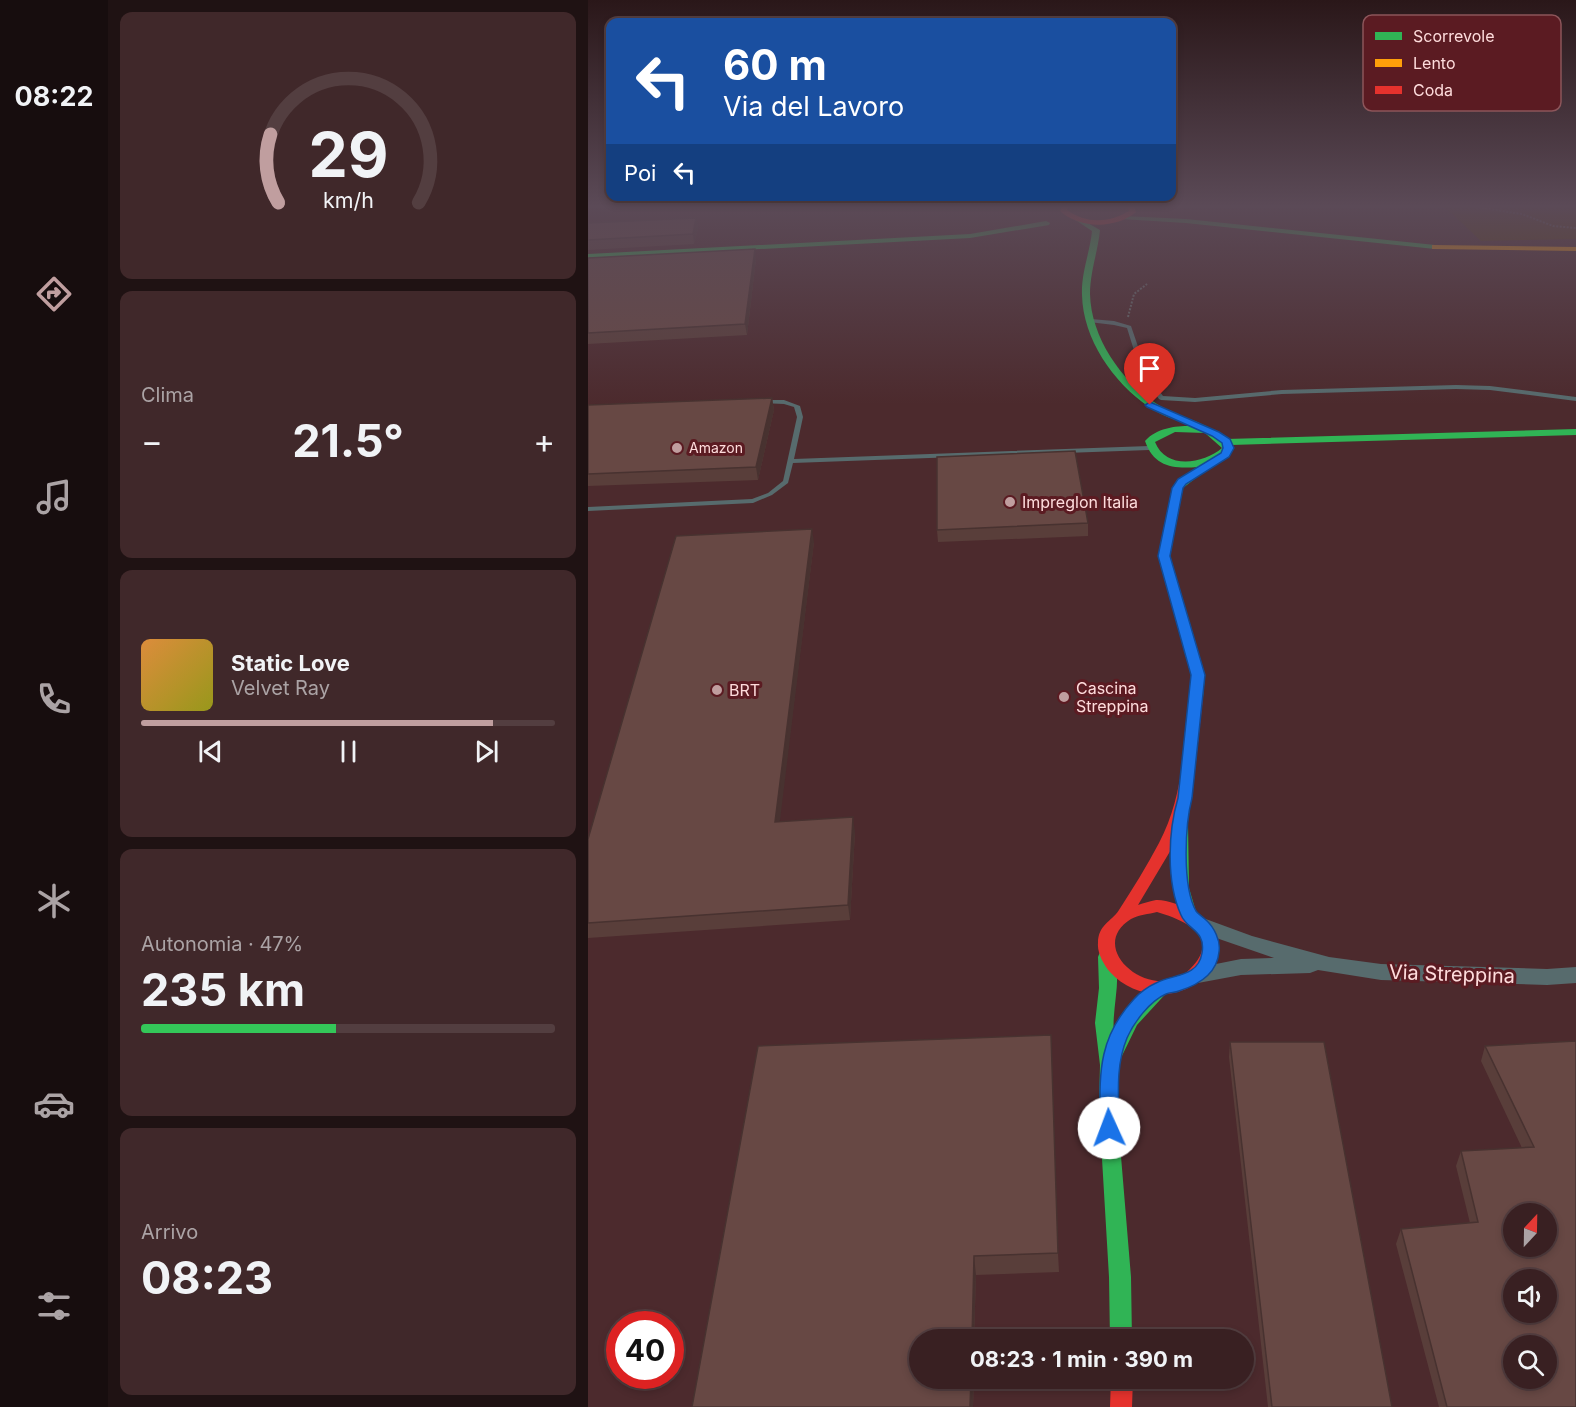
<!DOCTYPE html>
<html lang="it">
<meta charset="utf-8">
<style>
:root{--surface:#392022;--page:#40282a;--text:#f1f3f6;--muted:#aba3a5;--line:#533e40;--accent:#c09e9f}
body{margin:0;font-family:Inter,sans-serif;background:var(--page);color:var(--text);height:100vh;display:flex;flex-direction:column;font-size:22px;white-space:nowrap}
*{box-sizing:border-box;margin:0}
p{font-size:20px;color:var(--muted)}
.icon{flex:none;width:33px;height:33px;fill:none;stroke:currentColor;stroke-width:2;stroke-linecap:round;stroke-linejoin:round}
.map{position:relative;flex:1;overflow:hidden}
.panel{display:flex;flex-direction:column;gap:12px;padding:12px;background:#1f1213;width:480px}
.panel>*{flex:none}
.hud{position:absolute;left:18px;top:18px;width:570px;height:183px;border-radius:12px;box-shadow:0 3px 9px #0003,0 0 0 2px var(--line);background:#1a4fa0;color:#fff;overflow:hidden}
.needle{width:39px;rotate:22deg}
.tools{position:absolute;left:915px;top:1203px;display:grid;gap:12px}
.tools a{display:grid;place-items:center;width:54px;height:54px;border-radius:50%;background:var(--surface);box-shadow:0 3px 9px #0003,0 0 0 2px var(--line);font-size:30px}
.speed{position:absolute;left:18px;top:1311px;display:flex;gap:12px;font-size:30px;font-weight:700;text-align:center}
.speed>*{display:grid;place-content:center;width:78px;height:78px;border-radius:50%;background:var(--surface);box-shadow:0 3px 9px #0003,0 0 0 2px var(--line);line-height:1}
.speed .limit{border:9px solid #d22;background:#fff;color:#111}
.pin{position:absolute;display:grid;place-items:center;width:51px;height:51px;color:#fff;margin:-62px -26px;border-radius:50% 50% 50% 0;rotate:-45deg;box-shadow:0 0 6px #0007}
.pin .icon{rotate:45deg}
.me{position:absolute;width:66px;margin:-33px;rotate:358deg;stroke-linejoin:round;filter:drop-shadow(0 0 4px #0008)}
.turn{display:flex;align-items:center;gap:21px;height:126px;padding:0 18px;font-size:27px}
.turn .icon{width:78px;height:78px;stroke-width:2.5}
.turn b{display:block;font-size:42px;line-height:51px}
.then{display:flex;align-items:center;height:57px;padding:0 18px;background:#0003;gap:12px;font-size:22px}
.big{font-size:45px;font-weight:700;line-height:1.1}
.panel .card{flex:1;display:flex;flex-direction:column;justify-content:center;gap:9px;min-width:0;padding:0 21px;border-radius:12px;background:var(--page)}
.panel .dial{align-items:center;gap:0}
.dial svg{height:156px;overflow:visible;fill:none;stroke:var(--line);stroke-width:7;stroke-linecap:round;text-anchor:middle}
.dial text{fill:var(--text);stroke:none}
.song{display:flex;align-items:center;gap:18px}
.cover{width:72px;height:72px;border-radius:9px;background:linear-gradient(135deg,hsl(30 70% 55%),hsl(60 70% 35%))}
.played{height:6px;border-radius:3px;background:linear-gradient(90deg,var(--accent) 85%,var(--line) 85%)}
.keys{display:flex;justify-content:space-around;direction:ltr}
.heat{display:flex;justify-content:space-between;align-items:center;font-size:33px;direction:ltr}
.charge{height:9px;border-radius:4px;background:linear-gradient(90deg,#34c759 47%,var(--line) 0)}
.trip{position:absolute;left:321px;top:1329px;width:345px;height:60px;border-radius:30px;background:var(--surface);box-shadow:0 3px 9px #0003,0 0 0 2px var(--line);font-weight:700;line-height:60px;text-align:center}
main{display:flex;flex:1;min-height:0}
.dock{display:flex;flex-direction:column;width:108px;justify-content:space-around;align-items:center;background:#170d0e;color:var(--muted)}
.dock .icon{width:42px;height:42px}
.dock .current{color:var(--accent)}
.dock b{font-size:27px;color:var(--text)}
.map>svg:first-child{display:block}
</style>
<main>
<nav class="dock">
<b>08:22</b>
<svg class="icon current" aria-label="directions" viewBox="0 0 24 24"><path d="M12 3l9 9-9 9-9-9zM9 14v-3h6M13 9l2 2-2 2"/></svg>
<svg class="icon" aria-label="music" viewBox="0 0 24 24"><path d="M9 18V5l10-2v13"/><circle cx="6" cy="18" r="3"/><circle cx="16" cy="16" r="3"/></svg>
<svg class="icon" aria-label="phone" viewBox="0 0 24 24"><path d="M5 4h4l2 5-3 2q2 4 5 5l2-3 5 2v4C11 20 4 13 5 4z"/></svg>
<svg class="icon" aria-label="climate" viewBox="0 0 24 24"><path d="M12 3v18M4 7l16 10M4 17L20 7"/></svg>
<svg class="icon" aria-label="car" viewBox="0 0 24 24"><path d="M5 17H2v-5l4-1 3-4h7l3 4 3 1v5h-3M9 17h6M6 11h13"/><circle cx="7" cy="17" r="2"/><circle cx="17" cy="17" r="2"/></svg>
<svg class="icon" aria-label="filters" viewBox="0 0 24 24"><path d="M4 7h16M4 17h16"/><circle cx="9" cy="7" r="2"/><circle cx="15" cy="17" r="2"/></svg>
</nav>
<section class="panel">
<div class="card dial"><svg viewBox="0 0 100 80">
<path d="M14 69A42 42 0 1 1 86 69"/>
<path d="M14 69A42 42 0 0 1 10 34" stroke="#c09e9f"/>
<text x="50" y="56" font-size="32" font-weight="700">29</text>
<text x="50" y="72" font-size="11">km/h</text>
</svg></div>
<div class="card"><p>Clima</p>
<div class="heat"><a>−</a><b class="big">21.5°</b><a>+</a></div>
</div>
<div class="card">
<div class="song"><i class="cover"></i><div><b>Static Love</b><p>Velvet Ray</p></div></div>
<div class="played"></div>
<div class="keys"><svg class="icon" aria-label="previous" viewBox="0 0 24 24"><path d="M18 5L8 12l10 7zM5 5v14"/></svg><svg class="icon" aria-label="pause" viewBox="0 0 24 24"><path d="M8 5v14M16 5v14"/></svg><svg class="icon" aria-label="next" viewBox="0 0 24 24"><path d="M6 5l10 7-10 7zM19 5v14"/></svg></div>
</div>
<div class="card"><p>Autonomia · 47%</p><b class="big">235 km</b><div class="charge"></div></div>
<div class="card"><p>Arrivo</p><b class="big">08:23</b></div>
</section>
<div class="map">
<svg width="988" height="1407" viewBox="0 0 988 1407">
<rect width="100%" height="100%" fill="#4c2a2d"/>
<!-- green -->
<path fill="#53370a" d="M 857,207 L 988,207 L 988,239 L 893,241 Z"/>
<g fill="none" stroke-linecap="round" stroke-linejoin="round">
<!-- path -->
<path stroke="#656869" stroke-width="2" stroke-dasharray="2 1.5" stroke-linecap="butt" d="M 887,207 L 934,214 L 965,226 L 988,228
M 540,317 L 546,294 L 559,284"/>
<!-- lane -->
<path fill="#576b6d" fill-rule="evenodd" d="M 503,319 L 526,321 L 543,326 L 560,376 L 575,396 L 607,398 L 694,390 L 868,385 L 902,386 L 988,397 L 988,401 L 902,390 L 868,389 L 694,394 L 607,402 L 573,400 L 571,399 L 554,376 L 539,328 L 526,325 L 501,322 L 500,321 Z
M 176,400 L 196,400 L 212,406 L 215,417 L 206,459 L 561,446 L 564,448 L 561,450 L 205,463 L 200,483 L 184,495 L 165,503 L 0,511 L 0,507 L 164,499 L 180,493 L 195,481 L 209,417 L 206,407 L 196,404 L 174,403 L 173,402 Z"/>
<!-- street -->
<path fill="#576b6d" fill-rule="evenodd" d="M 615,918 L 664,936 L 741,957 L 793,964 L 959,969 L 988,967 L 988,983 L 959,985 L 793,980 L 730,970 L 722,973 L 653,975 L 610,983 L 603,981 L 600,975 L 603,969 L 653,959 L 686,958 L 608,931 L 605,926 L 608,921 Z"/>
<!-- fast -->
<path fill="#30b455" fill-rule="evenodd" d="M 535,216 L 598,219 L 847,245 L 851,247 L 847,249 L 598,223 L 533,219 L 533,217 Z
M 491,218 L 512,230 C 510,251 502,272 502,294 C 503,337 533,381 569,404 C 591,418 618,421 638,439 L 988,429 L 988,435 L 643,445 L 645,448 L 644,450 L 595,488 L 582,556 L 617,675 L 615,697 L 608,701 L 603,700 L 601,697 L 603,675 L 570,556 L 585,488 L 590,480 L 610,467 C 585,469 566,467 557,441 C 569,428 586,426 603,426 C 589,420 574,416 561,407 C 525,382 495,339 494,295 C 493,273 502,252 504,231 L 489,221 L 487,220 ZM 587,432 L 617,433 L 634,448 C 615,464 578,470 567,442 Z
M 458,221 L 462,223 L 461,225 L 382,238 L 0,258 L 0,254 L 382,234 Z
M 592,817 L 597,818 L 600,822 L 601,888 L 609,915 L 607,919 L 601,921 L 595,919 C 579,891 585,853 584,822 L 587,818 Z
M 518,950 L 524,952 C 536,974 523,1009 526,1033 C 536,1013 552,988 574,981 L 580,983 L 583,988 L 549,1025 L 530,1064 L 529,1108 L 543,1277 L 544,1340 L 522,1340 L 521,1277 L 511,1108 L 512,1065 L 507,1023 L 511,988 L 510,957 L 512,952 Z"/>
<!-- slow -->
<path fill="#ff9f0a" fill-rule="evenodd" d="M 847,245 L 988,247 L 988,251 L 844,249 L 844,245 Z"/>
<!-- jam -->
<path fill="#e5322d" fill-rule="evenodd" d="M 474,207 L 480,207 L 479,210 C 498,224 521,223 541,211 L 540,207 L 546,207 L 548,212 C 528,229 492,229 472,211 Z
M 608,693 L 615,697 L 604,798 L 587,843 L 550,905 C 556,903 562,901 568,900 C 588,899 631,921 631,944 C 631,952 627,959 623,966 C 603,1003 548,1002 522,972 C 516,965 509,953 510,943 C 510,925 523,922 531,910 C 545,888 559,866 571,843 C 595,798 596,747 601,697 ZM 569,912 C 597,920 634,937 602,969 C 567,1006 495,949 543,919 C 550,915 561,914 569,912 Z
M 523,1378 L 545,1378 L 544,1407 L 522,1407 Z"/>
</g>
<!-- wall -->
<path fill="#593e3a" d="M 108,218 L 110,228 L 106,244 L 0,250 L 0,223 Z
M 0,258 L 168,259 L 159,335 L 0,344 Z
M 184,398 L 186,410 L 170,480 L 0,486 L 0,405 Z
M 500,523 L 500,536 L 350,542 L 349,530 Z
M 226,542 L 191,822 L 267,832 L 262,920 L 0,938 L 0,839 Z
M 988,1041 L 988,1407 L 851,1407 L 808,1244 L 813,1229 L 882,1223 L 868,1166 L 873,1151 L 934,1148 L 893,1061 L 897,1046 Z
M 642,1042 L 804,1407 L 680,1407 L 641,1057 Z
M 170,1046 L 470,1253 L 471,1272 L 388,1275 L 386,1340 L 332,1340 L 332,1378 L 386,1378 L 385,1407 L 104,1407 Z"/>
<!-- shaded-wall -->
<path fill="#483230" d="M 108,218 L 110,228 L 106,244 L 105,234 Z
M 167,249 L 168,259 L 159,335 L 157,324 Z
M 184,398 L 186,410 L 170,480 L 168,467 Z
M 224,529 L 226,542 L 190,837 L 187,822 Z
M 265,817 L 267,832 L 262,920 L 260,905 Z
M 386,1256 L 388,1275 L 386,1340 L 384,1340 Z
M 383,1378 L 386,1378 L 385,1407 L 382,1407 Z"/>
<!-- building -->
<path fill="#674844" stroke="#483230" stroke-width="1.5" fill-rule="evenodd" d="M 108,218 L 105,234 L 0,240 L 0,223 Z
M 167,249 L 157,324 L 0,333 L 0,258 Z
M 184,398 L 168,467 L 0,474 L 0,405 Z
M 487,451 L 500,523 L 349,530 L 349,457 Z
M 224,529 L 187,822 L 265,817 L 260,905 L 0,923 L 0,839 L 88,536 Z
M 463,1035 L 470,1253 L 386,1256 L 384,1340 L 332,1340 L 332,1378 L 383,1378 L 382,1407 L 104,1407 L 170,1046 Z
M 988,1041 L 988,1407 L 859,1407 L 813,1229 L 890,1222 L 873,1151 L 946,1147 L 897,1046 ZM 926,1214 L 958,1214 L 958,1246 L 926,1246 ZM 926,1280 L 958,1280 L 958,1312 L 926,1312 ZM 926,1346 L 958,1346 L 958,1378 L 926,1378 Z
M 642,1042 L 736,1042 L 804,1407 L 684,1407 Z"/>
<!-- sky -->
<linearGradient id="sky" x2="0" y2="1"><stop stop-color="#2a1719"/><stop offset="0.51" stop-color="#5b4a57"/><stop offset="1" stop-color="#5b4a57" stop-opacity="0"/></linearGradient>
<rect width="988" height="404" fill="url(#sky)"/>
<!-- route -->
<path fill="#1a73e8" stroke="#114b97" stroke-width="1.5" d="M 562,402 L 631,432 L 642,439 L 646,448 L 641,457 L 598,484 L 595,488 L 582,556 L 617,675 L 604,798 C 597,825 594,886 608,911 C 610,914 615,917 618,920 C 626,927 633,941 631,952 C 629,974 610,985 591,991 C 587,993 582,992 578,994 C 562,1001 546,1022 539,1038 C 527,1067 531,1097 531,1128 L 528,1134 L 521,1136 L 514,1134 L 512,1128 C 512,1077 508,1040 546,999 C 551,993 561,986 568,983 C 584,974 610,978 614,953 C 618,930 599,930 593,915 C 578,882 580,832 590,798 L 603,675 L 570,556 L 584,488 L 590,479 L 633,453 L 635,448 L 634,443 L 624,436 L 559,407 L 557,405 Z"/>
<!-- markers -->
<g fill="#c09e9f" stroke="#5b1b22" stroke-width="2">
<circle cx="89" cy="448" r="6"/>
<circle cx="422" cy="502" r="6"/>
<circle cx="129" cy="690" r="6"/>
<circle cx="476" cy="697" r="6"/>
</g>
<g text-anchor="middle" stroke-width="6" stroke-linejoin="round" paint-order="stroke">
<!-- far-poi labels -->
<g font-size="14" fill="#fedcdc" stroke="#5b1b22" text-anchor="start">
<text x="101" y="453">Amazon</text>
</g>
<!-- poi labels -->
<g font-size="16" fill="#fedcdc" stroke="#5b1b22" text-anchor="start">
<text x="434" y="508">Impreglon Italia</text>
<text x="488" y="694">Cascina<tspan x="488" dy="18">Streppina</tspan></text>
<text x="141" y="696">BRT</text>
</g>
<!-- near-street labels -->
<g font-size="20" fill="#fedcdc" stroke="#5b1b22">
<text transform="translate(864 974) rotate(2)" y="7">Via Streppina</text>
</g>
</g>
<!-- legend -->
<rect x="775" y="15" width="198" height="96" rx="9" fill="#5b1b22" stroke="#8c555a" stroke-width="1.5"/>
<rect x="787" y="32" width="27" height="8" fill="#30b455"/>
<rect x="787" y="59" width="27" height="8" fill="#ff9f0a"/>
<rect x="787" y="86" width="27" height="8" fill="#e5322d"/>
<g font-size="16" fill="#fedcdc">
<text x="825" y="42">Scorrevole</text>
<text x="825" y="69">Lento</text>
<text x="825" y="96">Coda</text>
</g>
</svg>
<div class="tools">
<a><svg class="needle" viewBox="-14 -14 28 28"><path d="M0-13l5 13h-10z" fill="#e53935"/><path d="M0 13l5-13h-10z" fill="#aba3a5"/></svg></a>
<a><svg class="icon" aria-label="sound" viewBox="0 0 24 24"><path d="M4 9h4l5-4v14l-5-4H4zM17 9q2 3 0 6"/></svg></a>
<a><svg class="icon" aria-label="search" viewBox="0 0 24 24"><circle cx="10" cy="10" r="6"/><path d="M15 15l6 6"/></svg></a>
</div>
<div class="speed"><div class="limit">40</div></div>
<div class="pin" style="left:562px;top:405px;background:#d93025"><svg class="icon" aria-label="arrive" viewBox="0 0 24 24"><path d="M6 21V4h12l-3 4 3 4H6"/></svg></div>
<svg class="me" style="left:521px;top:1128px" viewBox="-20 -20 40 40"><circle r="19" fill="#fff"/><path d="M0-13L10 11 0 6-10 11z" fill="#1a73e8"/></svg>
<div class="trip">08:23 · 1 min · 390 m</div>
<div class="hud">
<div class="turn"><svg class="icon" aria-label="left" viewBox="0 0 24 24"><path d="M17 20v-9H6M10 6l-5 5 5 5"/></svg><div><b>60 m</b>Via del Lavoro</div></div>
<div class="then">Poi<svg class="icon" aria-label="left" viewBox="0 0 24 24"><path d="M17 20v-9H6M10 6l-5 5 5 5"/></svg></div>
</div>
</div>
</main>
